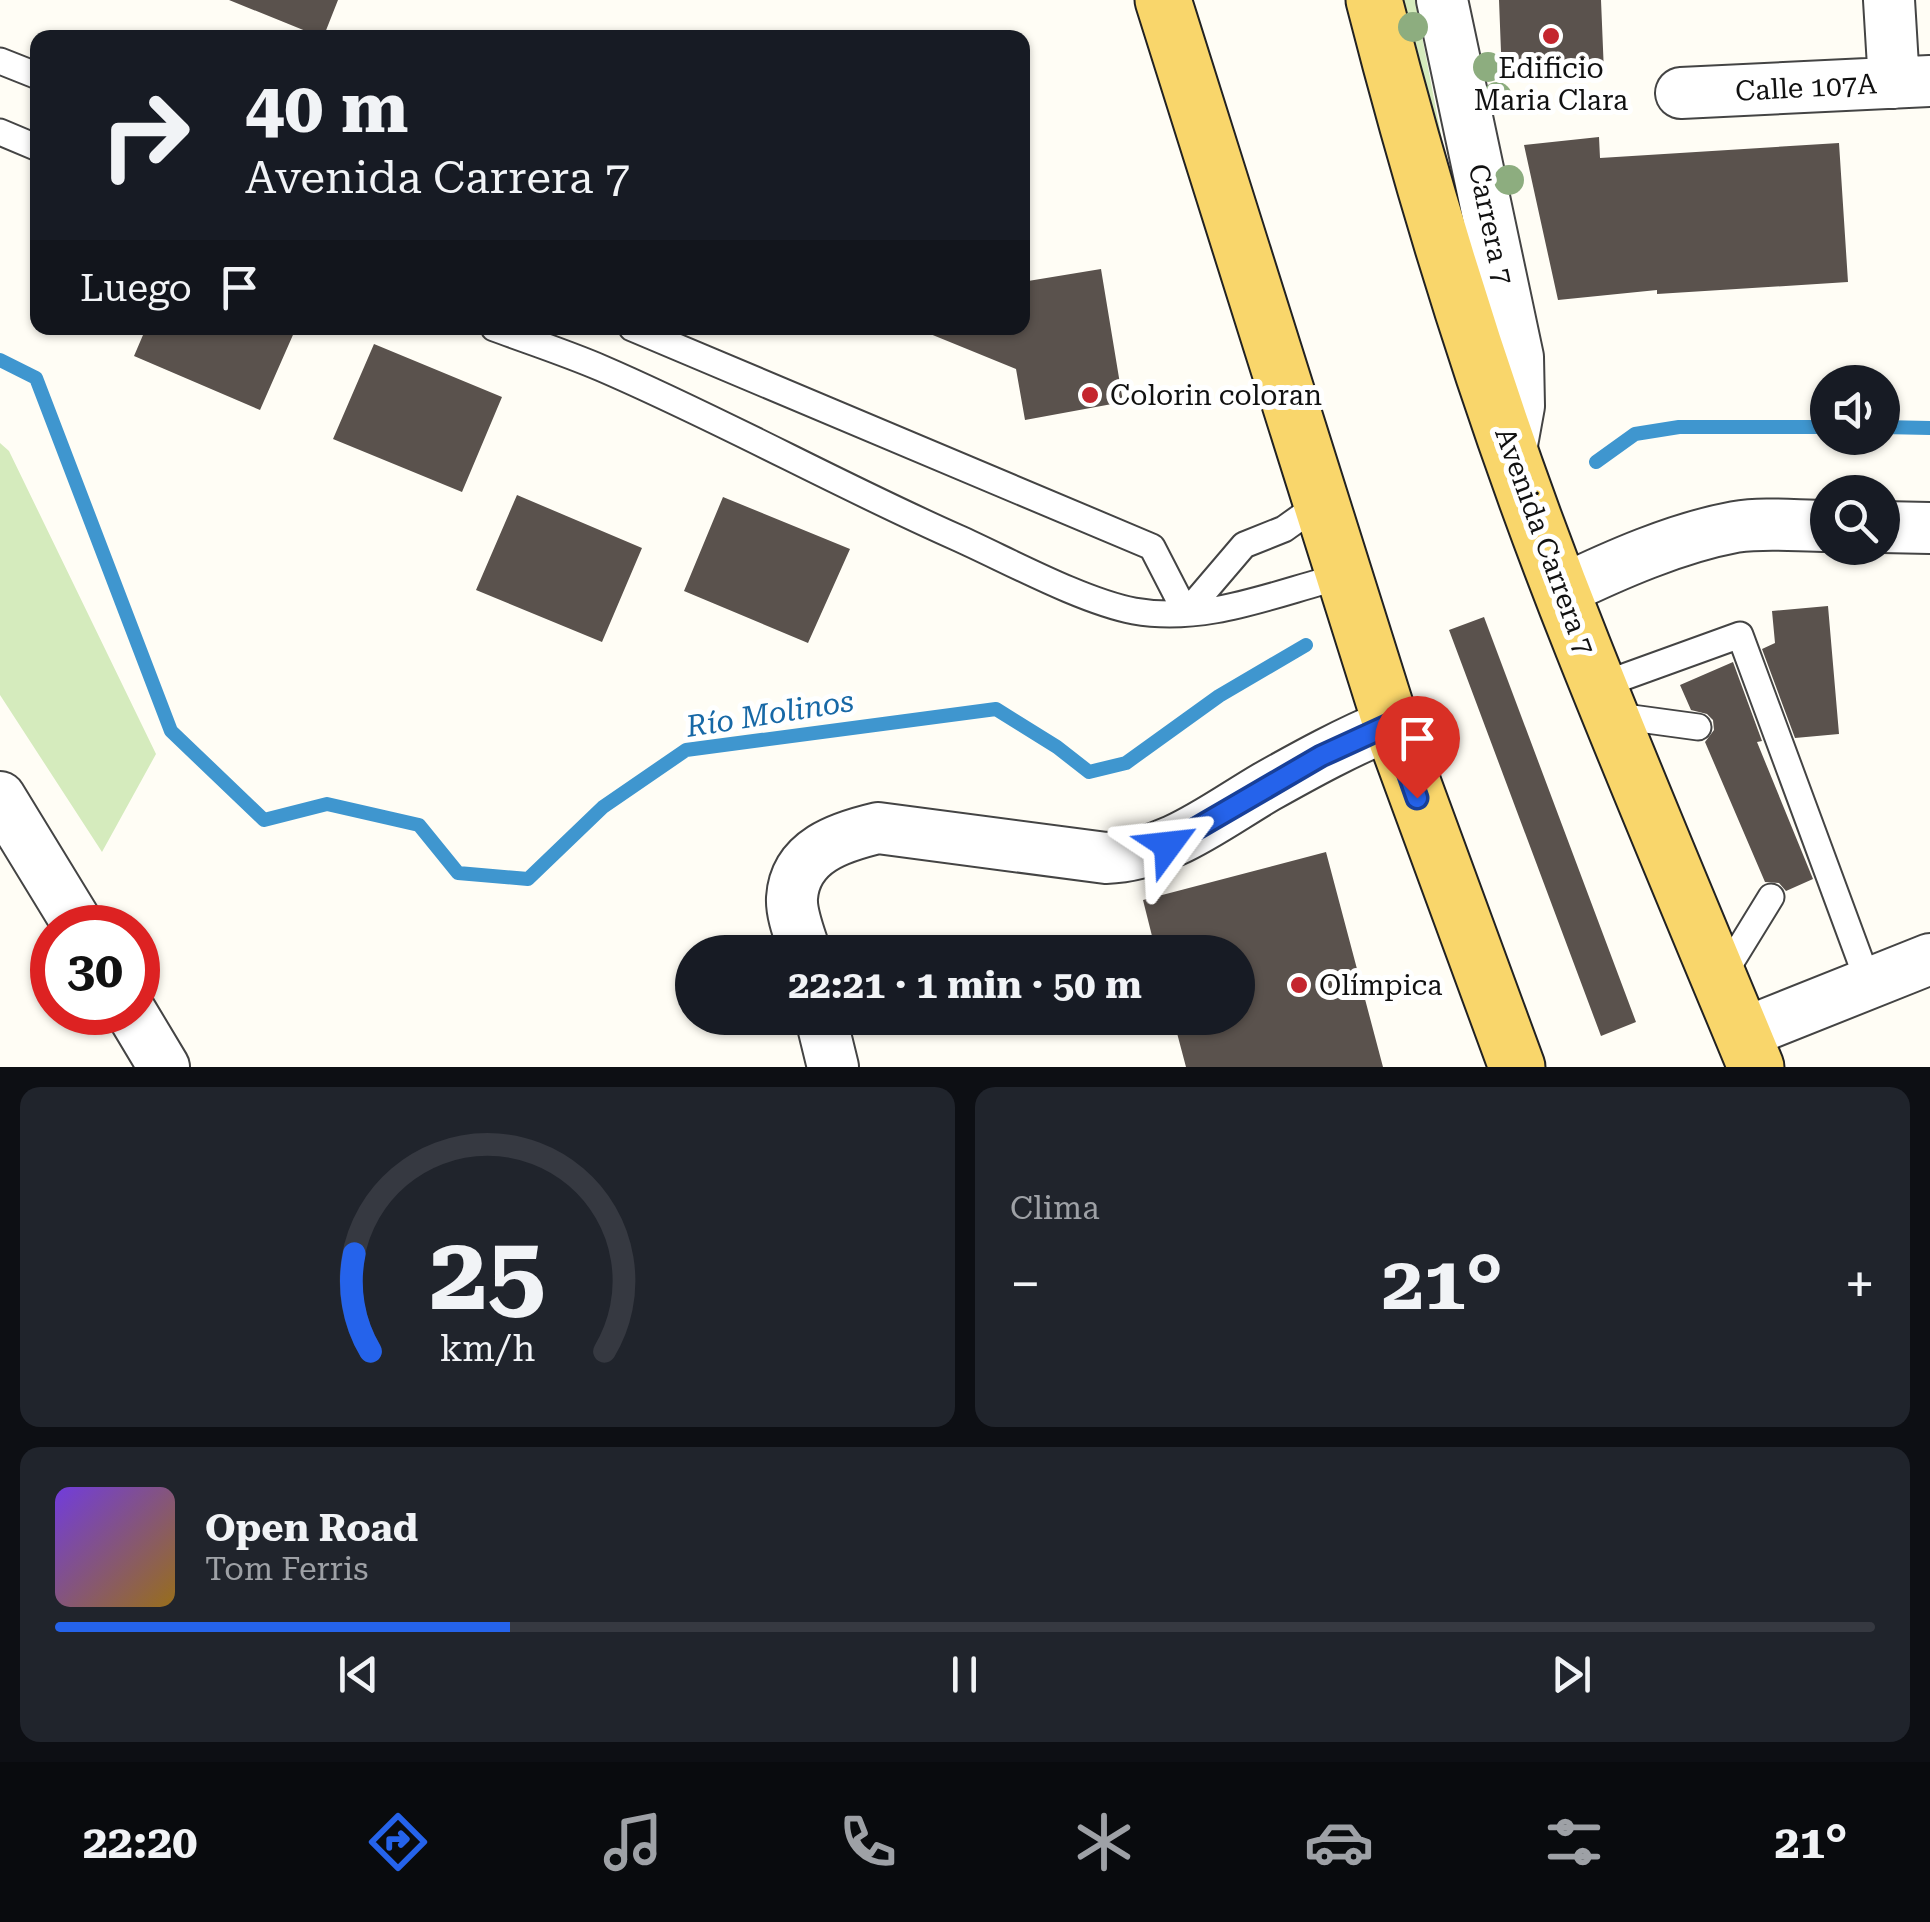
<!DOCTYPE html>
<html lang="es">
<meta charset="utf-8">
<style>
:root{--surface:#171b24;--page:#20242c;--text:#f1f3f6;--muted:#9ea1a6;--line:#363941;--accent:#2563eb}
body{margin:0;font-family:"Roboto Serif",serif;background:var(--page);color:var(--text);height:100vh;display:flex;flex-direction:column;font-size:38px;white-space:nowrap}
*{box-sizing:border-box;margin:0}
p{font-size:32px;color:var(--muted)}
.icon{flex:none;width:55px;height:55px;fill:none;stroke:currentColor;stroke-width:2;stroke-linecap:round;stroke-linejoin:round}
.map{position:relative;height:1067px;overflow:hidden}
.side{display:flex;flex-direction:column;gap:20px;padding:20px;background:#0d0f14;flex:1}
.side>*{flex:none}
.hud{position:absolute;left:30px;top:30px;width:1000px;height:305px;border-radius:20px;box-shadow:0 2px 8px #0004;background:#171b24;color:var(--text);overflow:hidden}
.buttons{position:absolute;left:1810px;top:365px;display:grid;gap:20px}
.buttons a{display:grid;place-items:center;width:90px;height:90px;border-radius:50%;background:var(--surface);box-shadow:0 2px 8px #0004;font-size:50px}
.speed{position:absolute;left:30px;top:905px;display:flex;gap:20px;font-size:50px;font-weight:700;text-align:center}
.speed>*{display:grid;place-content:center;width:130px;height:130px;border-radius:50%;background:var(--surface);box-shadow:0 2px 8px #0004;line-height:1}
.speed .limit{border:15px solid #d22;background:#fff;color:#111}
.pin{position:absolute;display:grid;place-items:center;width:85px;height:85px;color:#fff;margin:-102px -42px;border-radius:50% 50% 50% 0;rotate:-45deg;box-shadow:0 0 10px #0007}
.pin .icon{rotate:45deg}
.me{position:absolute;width:110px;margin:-55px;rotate:60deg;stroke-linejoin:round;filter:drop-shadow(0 0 8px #0008)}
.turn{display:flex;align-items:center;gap:35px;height:210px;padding:0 50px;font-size:45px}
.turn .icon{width:130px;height:130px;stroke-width:2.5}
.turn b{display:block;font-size:70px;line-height:85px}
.then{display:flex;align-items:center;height:95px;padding:0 50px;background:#0003;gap:20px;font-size:38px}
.big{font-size:75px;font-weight:700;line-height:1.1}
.side .tile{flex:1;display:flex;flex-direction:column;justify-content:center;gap:15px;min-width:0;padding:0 35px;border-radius:20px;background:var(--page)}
.side .dial{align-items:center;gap:0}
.dial svg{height:260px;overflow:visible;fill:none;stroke:var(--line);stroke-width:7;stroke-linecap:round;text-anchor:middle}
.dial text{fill:var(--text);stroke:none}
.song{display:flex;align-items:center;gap:30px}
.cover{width:120px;height:120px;border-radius:15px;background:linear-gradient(135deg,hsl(260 70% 55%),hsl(40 70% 35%))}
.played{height:10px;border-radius:5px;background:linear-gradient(90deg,var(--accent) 25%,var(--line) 25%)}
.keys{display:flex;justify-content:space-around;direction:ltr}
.heat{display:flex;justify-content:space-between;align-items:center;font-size:55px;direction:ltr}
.side .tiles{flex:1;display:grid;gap:20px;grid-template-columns:1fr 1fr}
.tile:last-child{grid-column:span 2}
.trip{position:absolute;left:675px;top:935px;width:580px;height:100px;border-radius:50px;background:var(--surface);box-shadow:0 2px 8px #0004;font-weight:700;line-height:100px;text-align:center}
.menu{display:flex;height:160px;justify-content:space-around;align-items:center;background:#090b0e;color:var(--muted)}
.menu .icon{width:70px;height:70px}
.menu .current{color:var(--accent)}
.menu b{font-size:45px;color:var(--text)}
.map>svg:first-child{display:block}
</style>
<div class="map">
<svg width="1930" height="1067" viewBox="0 0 1930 1067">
<rect width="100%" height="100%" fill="#fffdf5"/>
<!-- green -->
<path fill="#d5ebbd" d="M 1395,0 L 1415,0 L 1455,207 Z
M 0,443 L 9,451 L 156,754 L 102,852 L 0,695 Z"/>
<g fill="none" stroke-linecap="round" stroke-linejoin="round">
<!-- stream -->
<path stroke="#3f96cf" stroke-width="14" d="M 0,360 L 36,378 L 171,731 L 264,820 L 327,804 L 419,825 L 458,873 L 528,879 L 603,807 L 686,750 L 996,709 L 1057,747 L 1089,772 L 1126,763 L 1219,696 L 1306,645
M 1882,427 L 1930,428
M 1596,462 L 1635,434 L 1679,427 L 1828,427"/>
</g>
<!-- building -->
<path fill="#5a524d" d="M 229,0 L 338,0 L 323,38 Z
M 1499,0 L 1601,0 L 1604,73 L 1502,78 Z
M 1599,137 L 1600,158 L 1839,143 L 1848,282 L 1657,294 L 1657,290 L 1558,300 L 1524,145 Z
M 1101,269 L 1123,402 L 1025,420 L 1016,369 L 918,329 L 1022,328 L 1022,282 Z
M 146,328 L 296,328 L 260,410 L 134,356 Z
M 374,344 L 502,397 L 462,492 L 333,439 Z
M 517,495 L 642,548 L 602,642 L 476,590 Z
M 723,497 L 850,549 L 808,643 L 684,591 Z
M 1828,606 L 1839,734 L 1795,738 L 1762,649 L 1775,643 L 1772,611 Z
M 1484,617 L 1636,1022 L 1601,1036 L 1449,630 Z
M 1733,662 L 1762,741 L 1757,742 L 1813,879 L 1786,891 L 1779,883 L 1765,882 L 1705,742 L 1714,730 L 1713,720 L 1707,714 L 1691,710 L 1680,685 Z
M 1326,852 L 1383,1067 L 1186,1067 L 1173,1018 L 1238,1018 L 1238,952 L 1156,952 L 1143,900 Z"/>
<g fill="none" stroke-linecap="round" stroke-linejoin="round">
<defs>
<path id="service" d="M 0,61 L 38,76
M 0,132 L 38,148
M 494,328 C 529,341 566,353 601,368 C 722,420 838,485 958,538 C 1009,561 1082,601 1134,611 C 1206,624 1275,593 1343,576
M 632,328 L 1152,547 L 1186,613 L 1244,545 L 1284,529 L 1319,504
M 1599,686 L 1740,635 L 1869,984
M 1610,715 L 1698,727
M 1720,980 L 1771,897"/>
<path id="minor" d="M 1442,0 L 1518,357 L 1519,406 L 1511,450
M 1889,0 L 1894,83
M 1681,93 L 1930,81
M 1882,527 L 1930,528
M 1561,591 C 1615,565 1676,538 1735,527 C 1765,522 1797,526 1828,526
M 0,797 L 80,928
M 805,952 C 800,936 791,914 792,898 C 795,851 840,837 878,828 L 1106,858 C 1167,856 1215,817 1266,787 C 1307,764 1347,742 1391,724
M 131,1012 L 164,1067
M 821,1018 L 833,1067
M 1742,1034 L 1930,959"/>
<path id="primary" d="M 1163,0 L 1391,724 L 1517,1067
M 1374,0 C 1430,219 1499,437 1583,647 C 1639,788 1698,927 1756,1067"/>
</defs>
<!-- service casing -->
<use href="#service" stroke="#444" stroke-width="29"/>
<!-- minor casing -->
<use href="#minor" stroke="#444" stroke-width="54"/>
<!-- primary casing -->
<use href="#primary" stroke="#222" stroke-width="59"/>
<!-- service -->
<use href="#service" stroke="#fff" stroke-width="25"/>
<!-- minor -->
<use href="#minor" stroke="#fff" stroke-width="50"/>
<!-- primary -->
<use href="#primary" stroke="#f9d66b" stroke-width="55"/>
</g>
<!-- trees -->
<g fill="#8dad7f">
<circle cx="1413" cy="27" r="15"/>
<circle cx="1488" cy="67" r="15"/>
<circle cx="1497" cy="97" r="15"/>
<circle cx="1509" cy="180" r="15"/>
</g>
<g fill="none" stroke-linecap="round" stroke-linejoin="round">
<defs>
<path id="route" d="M 1168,845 L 1321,756 L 1391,724 L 1417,798"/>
</defs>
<!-- route casing -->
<use href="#route" stroke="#184099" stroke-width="25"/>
<!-- route -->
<use href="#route" stroke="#2563eb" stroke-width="18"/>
</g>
<!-- markers -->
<g fill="#c4262e" stroke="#fff" stroke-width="4">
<circle cx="1551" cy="36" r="10"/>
<circle cx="1090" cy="395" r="10"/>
<circle cx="1299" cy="985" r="10"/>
</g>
<g text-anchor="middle" stroke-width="10" stroke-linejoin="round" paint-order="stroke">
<!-- poi labels -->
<g font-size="28" fill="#111" stroke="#fff" text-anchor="start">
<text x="1551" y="78" text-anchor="middle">Edificio<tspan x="1551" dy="32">Maria Clara</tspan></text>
<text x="1110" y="405">Colorin coloran</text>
<text x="1319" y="995">Olímpica</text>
</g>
<!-- street labels -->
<g font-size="28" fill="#111" stroke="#fff">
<text transform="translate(1806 87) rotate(-3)" y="10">Calle 107A</text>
<text transform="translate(1491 224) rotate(78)" y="10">Carrera 7</text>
<text transform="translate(1545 541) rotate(70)" y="10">Avenida Carrera 7</text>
</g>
<!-- water labels -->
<g font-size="30" font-style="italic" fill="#1768a6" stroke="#fff">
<text transform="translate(770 714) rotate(-9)" y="10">Río Molinos</text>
</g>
</g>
</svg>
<div class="buttons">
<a><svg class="icon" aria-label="sound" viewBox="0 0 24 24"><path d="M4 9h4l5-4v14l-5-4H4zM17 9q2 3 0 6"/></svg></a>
<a><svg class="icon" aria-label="search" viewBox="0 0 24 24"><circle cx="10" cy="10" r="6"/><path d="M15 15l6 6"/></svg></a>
</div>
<div class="speed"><div class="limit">30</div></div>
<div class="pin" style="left:1417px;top:798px;background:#d93025"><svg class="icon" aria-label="arrive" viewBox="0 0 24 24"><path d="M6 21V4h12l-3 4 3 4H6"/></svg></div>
<svg class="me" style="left:1168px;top:845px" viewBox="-20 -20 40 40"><path d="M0-17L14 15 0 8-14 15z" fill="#2563eb" stroke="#fff" stroke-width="4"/></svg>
<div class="trip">22:21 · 1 min · 50 m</div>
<div class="hud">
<div class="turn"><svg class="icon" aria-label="right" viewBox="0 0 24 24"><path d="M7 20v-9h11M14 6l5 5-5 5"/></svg><div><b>40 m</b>Avenida Carrera 7</div></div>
<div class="then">Luego<svg class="icon" aria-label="arrive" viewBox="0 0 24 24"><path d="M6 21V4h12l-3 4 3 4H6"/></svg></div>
</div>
</div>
<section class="side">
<div class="tiles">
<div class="tile dial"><svg viewBox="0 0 100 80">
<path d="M14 69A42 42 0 1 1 86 69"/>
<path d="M14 69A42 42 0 0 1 9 39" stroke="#2563eb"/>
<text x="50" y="56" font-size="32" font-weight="700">25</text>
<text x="50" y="72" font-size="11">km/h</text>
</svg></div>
<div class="tile"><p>Clima</p>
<div class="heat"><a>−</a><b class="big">21°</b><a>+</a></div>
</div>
<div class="tile">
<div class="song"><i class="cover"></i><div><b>Open Road</b><p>Tom Ferris</p></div></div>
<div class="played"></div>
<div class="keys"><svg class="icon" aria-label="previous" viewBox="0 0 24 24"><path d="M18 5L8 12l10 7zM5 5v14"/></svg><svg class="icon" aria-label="pause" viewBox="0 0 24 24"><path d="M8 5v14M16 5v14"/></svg><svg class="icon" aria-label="next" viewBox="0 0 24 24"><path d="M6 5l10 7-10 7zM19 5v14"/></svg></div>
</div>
</div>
</section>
<nav class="menu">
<b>22:20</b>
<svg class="icon current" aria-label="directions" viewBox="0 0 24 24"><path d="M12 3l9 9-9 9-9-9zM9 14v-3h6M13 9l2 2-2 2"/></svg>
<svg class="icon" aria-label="music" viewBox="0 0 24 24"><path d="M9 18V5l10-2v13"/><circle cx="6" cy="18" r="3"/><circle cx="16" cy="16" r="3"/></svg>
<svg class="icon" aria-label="phone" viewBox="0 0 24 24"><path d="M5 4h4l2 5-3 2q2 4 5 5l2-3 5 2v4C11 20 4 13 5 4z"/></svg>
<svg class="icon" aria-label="climate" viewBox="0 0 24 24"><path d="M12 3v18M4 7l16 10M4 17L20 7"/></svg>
<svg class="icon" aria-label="car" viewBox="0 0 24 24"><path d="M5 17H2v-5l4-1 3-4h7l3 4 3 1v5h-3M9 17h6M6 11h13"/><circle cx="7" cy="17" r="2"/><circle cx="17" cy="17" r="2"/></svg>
<svg class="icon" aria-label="filters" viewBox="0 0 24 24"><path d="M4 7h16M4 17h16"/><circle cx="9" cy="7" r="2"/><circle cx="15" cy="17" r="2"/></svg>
<b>21°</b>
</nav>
